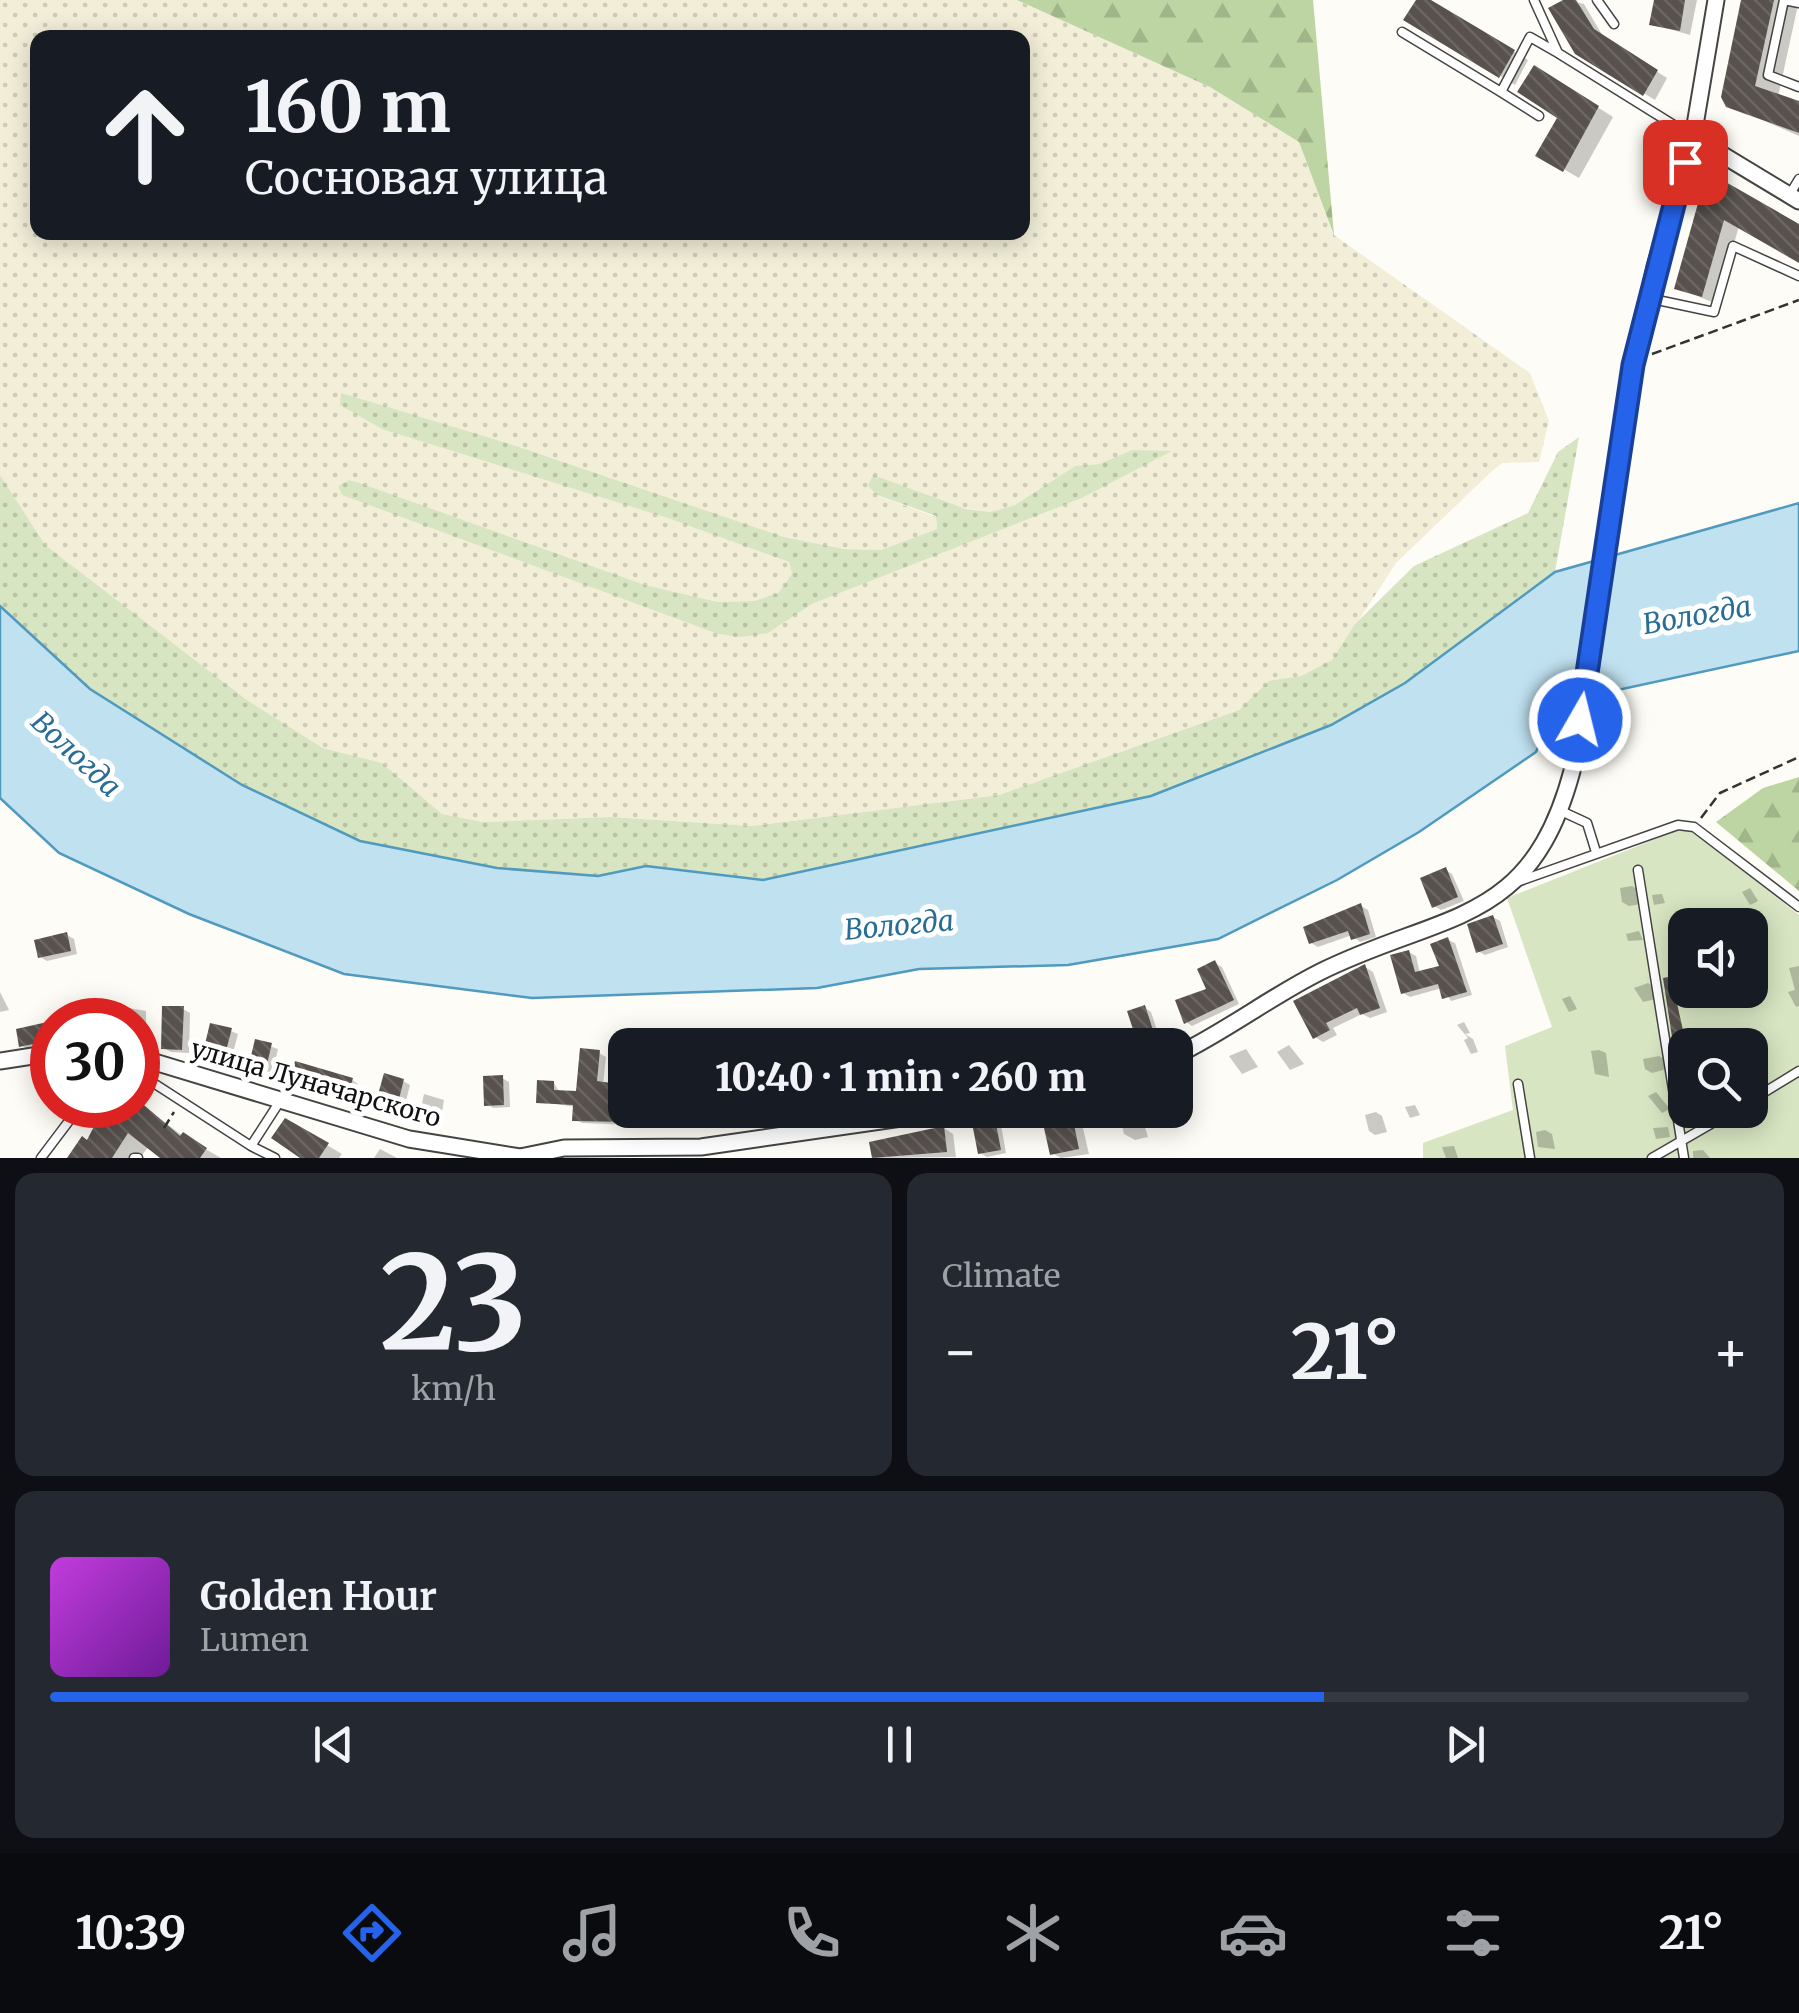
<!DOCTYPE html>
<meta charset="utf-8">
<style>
:root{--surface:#171b24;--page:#242831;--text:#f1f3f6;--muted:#9ea1a6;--line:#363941;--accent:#2563eb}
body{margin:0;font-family:Merriweather,serif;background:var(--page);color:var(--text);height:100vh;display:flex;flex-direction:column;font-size:38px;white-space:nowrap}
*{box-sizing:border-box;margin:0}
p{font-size:32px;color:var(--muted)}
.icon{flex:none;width:55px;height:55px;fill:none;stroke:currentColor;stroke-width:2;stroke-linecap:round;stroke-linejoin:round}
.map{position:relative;height:1158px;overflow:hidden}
.panel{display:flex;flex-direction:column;gap:15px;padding:15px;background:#0d0f14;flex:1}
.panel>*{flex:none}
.top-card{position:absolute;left:30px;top:30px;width:1000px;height:210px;border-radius:20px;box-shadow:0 5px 25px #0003;background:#171b24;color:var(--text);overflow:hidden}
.buttons{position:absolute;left:1668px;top:908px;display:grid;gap:20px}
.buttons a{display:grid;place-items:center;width:100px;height:100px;border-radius:20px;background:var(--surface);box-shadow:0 5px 25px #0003;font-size:50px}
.speed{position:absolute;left:30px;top:998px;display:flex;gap:20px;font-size:50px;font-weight:700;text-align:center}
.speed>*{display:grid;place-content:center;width:130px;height:130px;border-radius:50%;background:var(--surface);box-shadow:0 5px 25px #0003;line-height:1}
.speed .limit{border:15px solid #d22;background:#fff;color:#111}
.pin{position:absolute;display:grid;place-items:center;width:85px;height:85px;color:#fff;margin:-42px;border-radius:20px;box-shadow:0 5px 15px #0006}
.me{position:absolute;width:110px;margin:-55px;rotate:8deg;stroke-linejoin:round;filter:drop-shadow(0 0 8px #0008)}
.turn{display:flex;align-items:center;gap:35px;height:210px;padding:0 50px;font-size:45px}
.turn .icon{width:130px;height:130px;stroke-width:2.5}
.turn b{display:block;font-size:70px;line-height:85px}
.big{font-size:75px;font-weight:800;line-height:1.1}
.panel .widget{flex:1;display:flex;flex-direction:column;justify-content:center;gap:15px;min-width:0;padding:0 35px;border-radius:20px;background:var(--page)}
.panel .dial{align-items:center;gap:0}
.dial b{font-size:130px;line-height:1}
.song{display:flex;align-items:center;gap:30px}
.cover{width:120px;height:120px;border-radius:15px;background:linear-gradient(135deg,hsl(290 70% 55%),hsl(280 70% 35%))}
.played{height:10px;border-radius:5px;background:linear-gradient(90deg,var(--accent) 75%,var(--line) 75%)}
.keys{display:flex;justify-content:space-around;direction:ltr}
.heat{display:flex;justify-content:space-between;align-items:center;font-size:55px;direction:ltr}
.panel .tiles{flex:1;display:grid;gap:15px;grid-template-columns:1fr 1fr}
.widget:last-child{grid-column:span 2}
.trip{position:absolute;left:608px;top:1028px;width:585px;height:100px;border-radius:20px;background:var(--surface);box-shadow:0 5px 25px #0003;font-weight:800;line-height:100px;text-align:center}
.tabs{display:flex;height:160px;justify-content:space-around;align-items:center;background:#090b0e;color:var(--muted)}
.tabs .icon{width:70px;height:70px}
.tabs .current{color:var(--accent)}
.tabs b{font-size:45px;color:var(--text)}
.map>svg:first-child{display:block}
</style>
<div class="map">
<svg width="1799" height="1158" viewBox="0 0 1799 1158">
<defs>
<pattern id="farmland-dots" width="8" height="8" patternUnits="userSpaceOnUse" patternTransform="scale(2.5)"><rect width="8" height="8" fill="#f2eed8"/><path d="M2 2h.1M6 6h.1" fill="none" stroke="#cecbb8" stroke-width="1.8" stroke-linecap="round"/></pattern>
<pattern id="grass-dots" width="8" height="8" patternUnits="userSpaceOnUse" patternTransform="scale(2.5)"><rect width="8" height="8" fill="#d7e5c2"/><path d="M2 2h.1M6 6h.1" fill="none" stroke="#b8c3a6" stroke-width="1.8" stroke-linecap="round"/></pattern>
<pattern id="forest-firs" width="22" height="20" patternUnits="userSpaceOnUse" patternTransform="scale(2.5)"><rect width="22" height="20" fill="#bdd4a3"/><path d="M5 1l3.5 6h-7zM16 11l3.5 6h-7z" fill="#a1b58b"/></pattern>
<pattern id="building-back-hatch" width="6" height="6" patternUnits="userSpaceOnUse" patternTransform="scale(2.5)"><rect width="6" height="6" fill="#58514e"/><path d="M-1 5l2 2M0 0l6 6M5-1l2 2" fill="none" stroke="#6b6663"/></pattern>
</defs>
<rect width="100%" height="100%" fill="#fefcf6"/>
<!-- farmland -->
<path fill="url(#farmland-dots)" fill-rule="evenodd" d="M 0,0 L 1017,0 L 1210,87 L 1299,142 L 1334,235 L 1530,373 L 1549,421 L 1539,462 L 1502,463 L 1491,472 L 1396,563 L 1333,660 L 1301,676 L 1269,682 L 1239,710 L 999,795 L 752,826 L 610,817 L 483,822 L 442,814 L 382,763 L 323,748 L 247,700 L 44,545 L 0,475 ZM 38,38 L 1022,38 L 1022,232 L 38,232 ZM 341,394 L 507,443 L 784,537 L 844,549 L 881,550 L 937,529 L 936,517 L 876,495 L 991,512 L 1015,505 L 1075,466 L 1099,464 L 1132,450 L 1170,452 L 1082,498 L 812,604 L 768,633 L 342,495 L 338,486 L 349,480 L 360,483 L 645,585 L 718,602 L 754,601 L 778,593 L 792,574 L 789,562 Z"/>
<!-- grass -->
<path fill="url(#grass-dots)" d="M 341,393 L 507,443 L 784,537 L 844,549 L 881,550 L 937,529 L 936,516 L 877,495 L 868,486 L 873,475 L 966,509 L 991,512 L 1015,505 L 1075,466 L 1099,464 L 1132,450 L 1172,451 L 1082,498 L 812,604 L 768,633 L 742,637 L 718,634 L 342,495 L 338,486 L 349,480 L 360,483 L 645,585 L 718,602 L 754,601 L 778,593 L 792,574 L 789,562 L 668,518 L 382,429 L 340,405 Z
M 1579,437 L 1555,572 L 1405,683 L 1331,726 L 1239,763 L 1151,796 L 763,880 L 646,866 L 598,876 L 497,868 L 360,841 L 242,785 L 90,689 L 0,606 L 0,475 L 45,545 L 247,700 L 323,748 L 382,763 L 442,814 L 483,822 L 610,817 L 752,826 L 999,795 L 1239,710 L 1269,681 L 1301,676 L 1332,660 L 1355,624 L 1414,566 L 1528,513 L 1558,452 Z"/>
<!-- forest -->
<path fill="url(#forest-firs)" d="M 1017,0 L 1313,0 L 1334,235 L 1299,142 L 1210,87 Z
M 1799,777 L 1799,891 L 1716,822 L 1763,788 Z"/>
<!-- park -->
<path fill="#d7e5c2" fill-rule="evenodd" d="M 1678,830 L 1692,831 L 1799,915 L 1799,1158 L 1423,1158 L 1423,1143 L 1513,1110 L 1505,1046 L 1552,1027 L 1507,898 ZM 1685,925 L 1750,925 L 1750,990 L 1685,990 ZM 1685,1045 L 1750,1045 L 1750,1110 L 1685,1110 Z"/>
<!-- water -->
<path fill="#c0e1f0" stroke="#4f9abe" stroke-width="2.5" d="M 1799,503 L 1799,651 L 1557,703 L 1536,752 L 1419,832 L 1337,880 L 1218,939 L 1068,965 L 919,969 L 817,988 L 532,998 L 344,974 L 189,914 L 59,853 L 0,798 L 0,606 L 90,689 L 242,785 L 360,841 L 497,868 L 598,876 L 646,866 L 763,880 L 1151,796 L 1331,725 L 1405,683 L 1555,572 Z"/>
<!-- shadow -->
<path fill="#0003" d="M 1419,0 L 1427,0 L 1528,60 L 1515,85 L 1406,20 Z
M 1568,0 L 1584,4 L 1604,38 L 1667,78 L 1655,100 L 1577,52 Z
M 1656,0 L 1697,0 L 1690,35 L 1652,24 Z
M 1744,0 L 1799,0 L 1778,97 L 1799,104 L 1799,136 L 1728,105 Z
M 1550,77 L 1613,117 L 1579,178 L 1539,155 L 1560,118 Z
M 1705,191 L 1799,227 L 1799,261 L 1739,226 L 1717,304 L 1677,288 Z
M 1446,870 L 1452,874 L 1464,901 L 1441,910 L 1434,906 Z
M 1632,886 L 1639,890 L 1641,904 L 1629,906 L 1622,902 L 1620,888 Z
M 1750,888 L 1758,901 L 1750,905 L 1742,892 Z
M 1662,894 L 1665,903 L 1654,905 L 1652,895 Z
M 1361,906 L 1368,910 L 1376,937 L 1360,942 L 1352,935 L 1318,947 L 1311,943 Z
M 1493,917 L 1500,921 L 1508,947 L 1485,955 L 1478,951 Z
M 1639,931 L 1643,940 L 1628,941 L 1626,934 Z
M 67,935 L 74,939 L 77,954 L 47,961 L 40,957 Z
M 1448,940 L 1455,943 L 1472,995 L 1451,1001 L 1442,988 L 1410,997 L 1403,993 L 1409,952 L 1416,956 L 1420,974 L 1442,968 Z
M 1215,963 L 1222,967 L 1239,1004 L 1192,1026 L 1186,1022 L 1210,990 Z
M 1799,966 L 1799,1006 L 1796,1007 L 1788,992 L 1795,990 L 1789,968 Z
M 1365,967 L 1373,972 L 1387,1012 L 1370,1018 L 1362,1014 L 1333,1028 L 1337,1035 L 1323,1042 L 1315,1037 Z
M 1648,983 L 1654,987 L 1656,999 L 1643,1002 L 1634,988 Z
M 0,992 L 9,1010 L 0,1012 Z
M 1570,996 L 1577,1009 L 1569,1012 L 1562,999 Z
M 123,1007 L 146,1011 L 146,1044 L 138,1044 L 138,1020 L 123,1020 Z
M 1145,1008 L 1151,1012 L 1162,1045 L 1141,1045 L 1130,1012 Z
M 183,1009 L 190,1013 L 189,1053 L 171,1052 L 164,1048 Z
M 1464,1022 L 1470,1033 L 1465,1034 L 1473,1039 L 1478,1052 L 1471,1054 L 1464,1040 L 1468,1038 L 1457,1025 Z
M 52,1024 L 52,1044 L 28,1049 L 21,1045 L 19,1031 Z
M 231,1031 L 238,1034 L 229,1068 L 210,1063 Z
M 810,1033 L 821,1039 L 821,1045 L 785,1045 L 784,1035 Z
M 689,1040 L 697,1045 L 666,1045 L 666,1043 Z
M 257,1042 L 278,1049 L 271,1079 L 250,1072 Z
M 1289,1045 L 1304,1064 L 1290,1070 L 1277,1052 Z
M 1246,1049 L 1258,1067 L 1242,1074 L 1229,1056 Z
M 1599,1050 L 1606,1053 L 1609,1077 L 1595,1074 L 1591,1051 Z
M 599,1053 L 606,1057 L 603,1085 L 625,1110 L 635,1110 L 633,1125 L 582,1123 L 575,1119 L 575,1107 L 538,1101 L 554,1083 L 560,1093 L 578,1093 Z
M 1659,1056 L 1666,1060 L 1667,1069 L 1652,1073 L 1645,1069 L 1643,1059 Z
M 502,1078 L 509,1082 L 510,1107 L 493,1108 L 487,1104 Z
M 352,1080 L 358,1084 L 352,1105 L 298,1088 Z
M 403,1081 L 410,1085 L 402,1116 L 384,1112 Z
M 1175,1088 L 1183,1113 L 1168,1117 L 1160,1110 L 1175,1110 Z
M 1656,1092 L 1670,1109 L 1662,1113 L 1648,1096 Z
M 424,1094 L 444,1100 L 440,1124 L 419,1118 Z
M 138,1102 L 183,1136 L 221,1158 L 165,1158 L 149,1146 L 140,1158 L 70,1158 L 83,1139 L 88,1142 L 111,1105 Z
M 1415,1105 L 1420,1115 L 1410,1118 L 1405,1107 Z
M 1043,1110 L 1079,1111 L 1089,1154 L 1061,1158 L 1052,1153 Z
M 1099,1110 L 1140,1110 L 1148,1137 L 1135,1140 L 1124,1134 L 1121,1121 L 1112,1124 L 1101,1117 Z
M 1376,1112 L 1382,1116 L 1387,1132 L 1375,1135 L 1369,1131 L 1365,1115 Z
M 286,1121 L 342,1154 L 339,1158 L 304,1158 L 274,1137 Z
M 994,1121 L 1001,1125 L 1006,1153 L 987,1157 L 980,1153 Z
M 1668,1127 L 1670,1137 L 1656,1139 L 1653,1128 Z
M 944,1128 L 953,1134 L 956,1157 L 874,1158 L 872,1144 Z
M 1545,1130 L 1552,1134 L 1555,1149 L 1538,1147 L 1536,1132 Z
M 1454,1146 L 1458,1158 L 1446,1158 L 1442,1147 Z
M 380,1149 L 397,1158 L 374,1158 Z
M 1703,1150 L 1710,1158 L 1693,1158 L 1693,1151 Z"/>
<!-- building -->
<path fill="url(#building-back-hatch)" d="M 1416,0 L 1431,0 L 1515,50 L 1499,78 L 1403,20 Z
M 1563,0 L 1576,0 L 1594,29 L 1658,70 L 1643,96 L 1575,54 L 1548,8 Z
M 1654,0 L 1685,0 L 1680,31 L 1649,25 Z
M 1741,0 L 1774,0 L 1755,86 L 1799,101 L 1799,133 L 1726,107 L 1721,97 Z
M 1534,65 L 1599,106 L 1563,172 L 1535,156 L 1557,118 L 1517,92 Z
M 1724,181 L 1799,224 L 1799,263 L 1724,220 L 1702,297 L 1674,289 L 1702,189 Z
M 1446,867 L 1458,897 L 1432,908 L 1420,878 Z
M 1361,903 L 1370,934 L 1351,940 L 1348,931 L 1309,944 L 1303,927 Z
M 1493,915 L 1503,944 L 1476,953 L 1467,924 Z
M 67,932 L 71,951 L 38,958 L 34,940 Z
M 1448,937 L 1467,992 L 1442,999 L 1438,984 L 1401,994 L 1390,955 L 1409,950 L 1415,972 L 1439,966 L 1430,944 Z
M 1215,960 L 1234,1000 L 1184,1024 L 1175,1000 L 1206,989 L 1197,969 Z
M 1365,964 L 1380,1008 L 1360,1015 L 1357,1008 L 1326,1023 L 1330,1030 L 1313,1039 L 1293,1001 Z
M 1677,975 L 1680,989 L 1674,990 L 1685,1039 L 1685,1062 L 1676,1063 L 1663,978 Z
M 1145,1005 L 1157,1043 L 1138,1045 L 1127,1011 Z
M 162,1006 L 184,1006 L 182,1050 L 161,1049 Z
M 52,1021 L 52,1040 L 19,1047 L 16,1029 Z
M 210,1023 L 232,1028 L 222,1066 L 201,1061 Z
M 255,1039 L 272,1043 L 264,1077 L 247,1073 Z
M 580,1048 L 600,1050 L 597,1081 L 625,1085 L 627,1122 L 572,1121 L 573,1105 L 536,1103 L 537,1080 L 554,1081 L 554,1090 L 576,1091 Z
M 295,1061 L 353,1078 L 346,1103 L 289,1085 Z
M 384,1073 L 404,1079 L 395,1115 L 374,1109 Z
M 503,1075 L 504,1105 L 484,1106 L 483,1076 Z
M 105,1105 L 144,1105 L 180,1136 L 183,1132 L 207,1148 L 200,1158 L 160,1158 L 128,1133 L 112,1158 L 67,1158 L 82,1136 L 87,1140 Z
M 1040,1110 L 1071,1110 L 1079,1149 L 1050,1155 Z
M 285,1118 L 329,1143 L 319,1158 L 300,1158 L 271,1138 Z
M 995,1119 L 1001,1150 L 978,1154 L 972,1123 Z
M 944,1126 L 947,1152 L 872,1158 L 869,1142 Z"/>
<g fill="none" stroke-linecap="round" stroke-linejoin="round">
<defs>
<path id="lane" d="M 1534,0 L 1558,53 L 1693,137
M 1597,0 L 1614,24
M 1799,3 L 1784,0 L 1768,75 L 1799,87
M 1402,32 L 1501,92 L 1530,37 L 1558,53
M 1501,92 L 1539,116
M 1790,194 L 1799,179
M 1648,298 L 1714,312 L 1733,246 L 1799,276
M 1561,811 L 1587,823 L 1596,852
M 1638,870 L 1684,1158
M 1517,882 L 1678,825 L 1694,827 L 1799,907
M 138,1082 L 155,1084 L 251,1146
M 1518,1084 L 1530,1158
M 1750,1101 L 1799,1071
M 41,1158 L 81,1105
M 134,1158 L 138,1158
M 275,1158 L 251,1146 L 280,1101
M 1652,1158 L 1735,1110"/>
<path id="street" d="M 1693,137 L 1799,201
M 1175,1056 C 1225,1032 1270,997 1320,972 C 1443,911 1530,928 1572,771 L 1633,365 L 1655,267 L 1693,137 L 1716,0
M 138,1057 L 409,1139 L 520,1157 L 564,1148 L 701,1147 L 957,1110
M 0,1061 L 52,1053"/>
</defs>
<!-- lane casing -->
<use href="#lane" stroke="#444" stroke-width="11"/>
<!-- street casing -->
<use href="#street" stroke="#444" stroke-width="19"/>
<!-- path -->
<path stroke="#333" stroke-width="2.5" stroke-dasharray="10 5" stroke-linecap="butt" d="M 1652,354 L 1799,300
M 1701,818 L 1720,793 L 1799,757
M 164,1128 L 174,1112"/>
<!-- lane -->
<use href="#lane" stroke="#fff" stroke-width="8"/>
<!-- street -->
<use href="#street" stroke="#fff" stroke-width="15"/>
</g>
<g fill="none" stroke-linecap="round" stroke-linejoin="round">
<defs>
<path id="route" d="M 1580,720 L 1633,365 L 1685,162"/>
</defs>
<!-- route casing -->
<use href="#route" stroke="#184099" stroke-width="25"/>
<!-- route -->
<use href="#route" stroke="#2563eb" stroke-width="18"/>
</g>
<g text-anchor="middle" stroke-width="10" stroke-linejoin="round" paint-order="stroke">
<!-- street labels -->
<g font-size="25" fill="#111" stroke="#fff">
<text transform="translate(316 1083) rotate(16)" y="9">улица Луначарского</text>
</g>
<!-- water labels -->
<g font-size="28" font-style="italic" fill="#286d95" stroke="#fff">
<text transform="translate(1697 615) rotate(-10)" y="10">Вологда</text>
<text transform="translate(76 754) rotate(43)" y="10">Вологда</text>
<text transform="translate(899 925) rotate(-5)" y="10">Вологда</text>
</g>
</g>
</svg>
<div class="buttons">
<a><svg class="icon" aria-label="sound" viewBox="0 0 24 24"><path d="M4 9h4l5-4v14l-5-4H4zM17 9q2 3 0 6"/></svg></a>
<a><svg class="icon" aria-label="search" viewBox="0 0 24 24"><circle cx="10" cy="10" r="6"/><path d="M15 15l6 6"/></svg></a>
</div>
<div class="speed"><div class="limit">30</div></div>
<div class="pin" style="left:1685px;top:162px;background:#d93025"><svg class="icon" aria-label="arrive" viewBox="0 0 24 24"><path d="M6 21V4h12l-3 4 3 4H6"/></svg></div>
<svg class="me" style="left:1580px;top:720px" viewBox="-20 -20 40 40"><circle r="17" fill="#2563eb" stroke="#fff" stroke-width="3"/><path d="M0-11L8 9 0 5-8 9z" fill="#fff"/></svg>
<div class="trip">10:40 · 1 min · 260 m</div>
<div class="top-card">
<div class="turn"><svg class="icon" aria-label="ahead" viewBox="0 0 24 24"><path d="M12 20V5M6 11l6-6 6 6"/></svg><div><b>160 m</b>Сосновая улица</div></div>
</div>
</div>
<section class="panel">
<div class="tiles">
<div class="widget dial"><b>23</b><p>km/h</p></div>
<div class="widget"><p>Climate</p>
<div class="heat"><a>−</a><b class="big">21°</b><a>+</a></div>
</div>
<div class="widget">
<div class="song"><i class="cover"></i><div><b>Golden Hour</b><p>Lumen</p></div></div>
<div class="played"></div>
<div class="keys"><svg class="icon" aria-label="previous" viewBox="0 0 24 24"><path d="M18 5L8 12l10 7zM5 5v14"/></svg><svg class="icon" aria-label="pause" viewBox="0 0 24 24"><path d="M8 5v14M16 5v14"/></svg><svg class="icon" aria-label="next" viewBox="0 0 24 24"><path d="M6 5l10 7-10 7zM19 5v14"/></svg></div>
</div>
</div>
</section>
<nav class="tabs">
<b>10:39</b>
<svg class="icon current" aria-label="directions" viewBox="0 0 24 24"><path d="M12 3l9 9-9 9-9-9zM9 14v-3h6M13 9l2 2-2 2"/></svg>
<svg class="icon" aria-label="music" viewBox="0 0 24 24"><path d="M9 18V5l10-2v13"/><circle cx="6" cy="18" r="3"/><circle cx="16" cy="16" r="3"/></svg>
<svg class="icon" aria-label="phone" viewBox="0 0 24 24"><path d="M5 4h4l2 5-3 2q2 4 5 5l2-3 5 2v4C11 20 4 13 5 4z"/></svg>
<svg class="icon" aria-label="climate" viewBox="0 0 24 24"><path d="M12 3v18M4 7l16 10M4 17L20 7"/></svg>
<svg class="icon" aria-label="car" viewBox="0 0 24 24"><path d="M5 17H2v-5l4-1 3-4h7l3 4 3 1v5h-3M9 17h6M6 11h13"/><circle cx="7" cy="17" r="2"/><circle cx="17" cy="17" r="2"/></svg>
<svg class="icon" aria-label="filters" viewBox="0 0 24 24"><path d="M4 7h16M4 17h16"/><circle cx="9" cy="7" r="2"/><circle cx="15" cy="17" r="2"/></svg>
<b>21°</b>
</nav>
